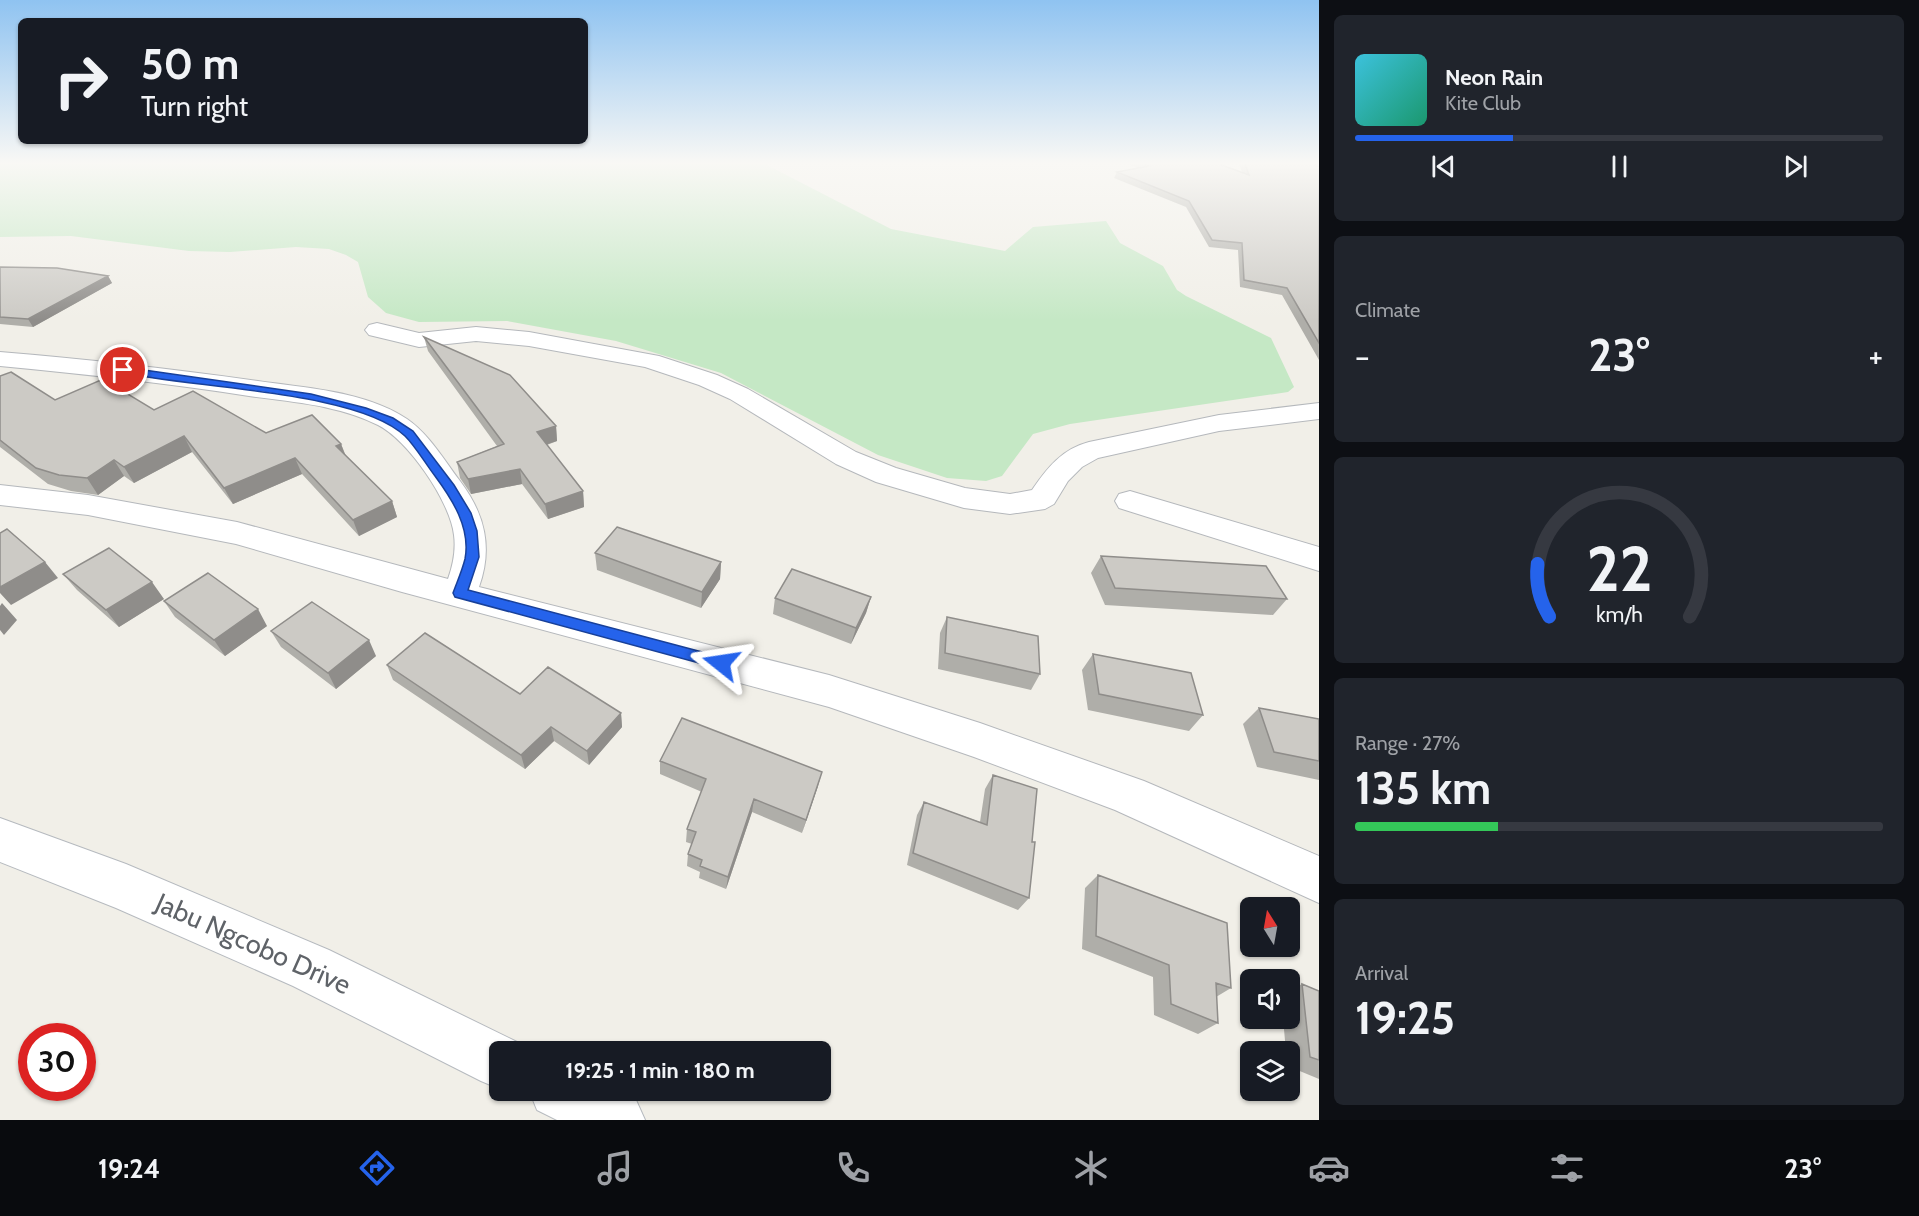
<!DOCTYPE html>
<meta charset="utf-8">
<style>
:root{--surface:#171b24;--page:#20242c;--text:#f1f3f6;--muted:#9ea1a6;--line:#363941;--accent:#2563eb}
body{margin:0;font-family:Cabin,sans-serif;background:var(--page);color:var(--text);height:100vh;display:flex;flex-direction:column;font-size:22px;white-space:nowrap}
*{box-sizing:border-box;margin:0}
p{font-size:20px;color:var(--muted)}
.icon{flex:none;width:33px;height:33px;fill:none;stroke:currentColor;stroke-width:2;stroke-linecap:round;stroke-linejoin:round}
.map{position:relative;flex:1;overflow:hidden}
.panel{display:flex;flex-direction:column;gap:15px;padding:15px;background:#0d0f14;width:600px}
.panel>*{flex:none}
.hud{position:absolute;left:18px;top:18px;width:570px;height:126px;border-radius:9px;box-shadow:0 2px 4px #0004;background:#171b24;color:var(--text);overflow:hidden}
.needle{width:39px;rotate:349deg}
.fabs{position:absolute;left:1240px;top:897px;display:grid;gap:12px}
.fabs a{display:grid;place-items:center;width:60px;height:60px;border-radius:9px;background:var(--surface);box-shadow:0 2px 4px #0004;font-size:30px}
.speed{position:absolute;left:18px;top:1023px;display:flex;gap:12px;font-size:30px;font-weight:700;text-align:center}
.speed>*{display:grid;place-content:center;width:78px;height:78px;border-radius:50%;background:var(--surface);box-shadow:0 2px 4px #0004;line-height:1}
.speed .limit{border:9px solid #d22;background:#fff;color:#111}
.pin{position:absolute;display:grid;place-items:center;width:51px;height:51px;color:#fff;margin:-26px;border:3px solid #fff;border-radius:50%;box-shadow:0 2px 6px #0007}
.me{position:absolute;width:66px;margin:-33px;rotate:285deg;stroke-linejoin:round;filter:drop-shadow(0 0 4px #0008)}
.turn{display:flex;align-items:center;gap:21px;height:126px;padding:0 24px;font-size:27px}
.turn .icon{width:78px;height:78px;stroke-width:2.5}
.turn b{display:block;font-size:42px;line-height:51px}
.big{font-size:45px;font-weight:700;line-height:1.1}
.panel .card{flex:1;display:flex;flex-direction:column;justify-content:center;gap:9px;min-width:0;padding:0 21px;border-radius:9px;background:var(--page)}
.panel .dial{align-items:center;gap:0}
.dial svg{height:156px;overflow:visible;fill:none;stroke:var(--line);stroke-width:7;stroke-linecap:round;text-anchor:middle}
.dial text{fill:var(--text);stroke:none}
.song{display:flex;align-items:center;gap:18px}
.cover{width:72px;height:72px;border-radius:9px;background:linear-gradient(135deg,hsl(190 70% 55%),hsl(160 70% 35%))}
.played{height:6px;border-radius:3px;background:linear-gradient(90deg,var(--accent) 30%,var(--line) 30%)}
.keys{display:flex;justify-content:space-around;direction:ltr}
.heat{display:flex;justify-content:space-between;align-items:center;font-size:33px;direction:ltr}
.charge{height:9px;border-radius:4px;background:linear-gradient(90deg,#34c759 27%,var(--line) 0)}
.trip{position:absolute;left:489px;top:1041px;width:342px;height:60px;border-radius:9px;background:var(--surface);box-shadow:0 2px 4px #0004;font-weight:700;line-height:60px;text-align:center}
.menu{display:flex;height:96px;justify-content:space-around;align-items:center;background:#090b0e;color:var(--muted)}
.menu .icon{width:42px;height:42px}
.menu .selected{color:var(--accent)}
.menu b{font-size:27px;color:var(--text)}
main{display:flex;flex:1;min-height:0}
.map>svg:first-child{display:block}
</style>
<main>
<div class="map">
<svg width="1319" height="1120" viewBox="0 0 1319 1120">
<rect width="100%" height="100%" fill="#f1efe8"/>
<!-- green -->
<path fill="#c5e8c5" d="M 0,164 L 765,164 L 891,229 L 1005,251 L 1033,227 L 1106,221 L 1120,243 L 1163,266 L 1177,290 L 1186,296 L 1271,338 L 1294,387 L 1288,392 L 1070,424 L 1033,434 L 1002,476 L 986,481 L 947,478 L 878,455 L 721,373 L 616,341 L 507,321 L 419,322 L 386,313 L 368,297 L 358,262 L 346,255 L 329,249 L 296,247 L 230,252 L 189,251 L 71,236 L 0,237 Z"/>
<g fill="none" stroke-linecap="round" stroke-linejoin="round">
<defs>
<path id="street" d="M 377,323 L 419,333 L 476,327 L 529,332 L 659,356 L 717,375 L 748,389 L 856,452 L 896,468 L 965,488 L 1010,494 L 1032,490 C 1047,468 1062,449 1089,442 L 1219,415 L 1319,403 L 1319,419 L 1219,431 L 1098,458 L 1082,467 L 1068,481 L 1054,504 L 1045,509 L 1010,514 L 964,508 L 876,482 L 836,464 L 730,399 L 699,385 L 645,367 L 529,346 L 476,341 L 419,347 L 369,335 L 365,330 L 369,325 Z
M 0,352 C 86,359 172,369 258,381 C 306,388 365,391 407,419 C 429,434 444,460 460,481 C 485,514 493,548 479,587 L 829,675 L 980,723 L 1144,781 L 1319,856 L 1319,903 L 1115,810 L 974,757 L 829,707 L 402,592 L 236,544 L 88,515 L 0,505 L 0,485 L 88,495 L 237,522 L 448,579 C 453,565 456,550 454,535 C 450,501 408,440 378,425 C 338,405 293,402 249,396 C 167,383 83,374 0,366 Z
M 1130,491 L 1319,547 L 1319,571 L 1119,508 L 1115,501 L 1119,494 Z"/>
<path id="secondary" d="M 0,818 L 126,864 L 329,950 L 519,1043 L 523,1052 L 500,1052 L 500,1089 L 481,1081 L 293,986 L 116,908 L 0,862 Z
M 529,1090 L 618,1090 L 636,1100 L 645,1120 L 557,1120 L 537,1110 Z"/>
</defs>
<!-- street casing -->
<use href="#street" stroke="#b5b8bc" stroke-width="2"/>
<!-- secondary casing -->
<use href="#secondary" stroke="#b6babf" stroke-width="2"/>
<!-- street -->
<use href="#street" fill="#fff" fill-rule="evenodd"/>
<!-- secondary -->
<use href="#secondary" fill="#fff" fill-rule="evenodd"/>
</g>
<!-- wall -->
<path fill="#afaea9" d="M 1128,164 L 1219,164 L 1242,172 L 1239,164 L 1315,164 L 1317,166 L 1319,166 L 1319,360 L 1282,295 L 1240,287 L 1238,250 L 1209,247 L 1186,207 L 1114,178 L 1117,172 L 1138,168 Z
M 0,267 L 108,276 L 112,283 L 33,327 L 0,324 Z
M 424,337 L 556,426 L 557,441 L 547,445 L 583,491 L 584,507 L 548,519 L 522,484 L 471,494 L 460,478 L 457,462 L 497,446 L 428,351 Z
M 0,376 L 55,400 L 154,410 L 266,433 L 341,444 L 346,456 L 392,501 L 397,517 L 359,536 L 302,474 L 233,504 L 192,452 L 134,483 L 124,476 L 98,495 L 71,491 L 48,484 L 0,447 Z
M 595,553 L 721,562 L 720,579 L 701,608 L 597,570 Z
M 1101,556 L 1287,599 L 1273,615 L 1105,605 L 1091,573 Z
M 63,574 L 164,599 L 119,627 L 77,590 Z
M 871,597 L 866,613 L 851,644 L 773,614 L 775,598 Z
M 164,601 L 267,626 L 225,656 L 175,617 Z
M 947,617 L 1040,674 L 1031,690 L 938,669 L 940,633 Z
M 271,631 L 376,656 L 336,689 L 281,647 Z
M 1093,654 L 1203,715 L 1189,731 L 1088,710 L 1082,670 Z
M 387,665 L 520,694 L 621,713 L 622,727 L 589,765 L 554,741 L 525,769 L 393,680 Z
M 1259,708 L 1319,719 L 1319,780 L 1257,767 L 1243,724 Z
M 660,761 L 818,786 L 802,833 L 752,812 L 726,889 L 699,878 L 700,872 L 687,866 L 688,854 L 692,844 L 686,842 L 687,829 L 702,792 L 660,774 Z
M 993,775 L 1032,842 L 1029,898 L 1018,910 L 907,865 L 917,815 L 924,802 L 980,822 L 985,789 Z
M 1098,875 L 1231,988 L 1216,997 L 1218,1023 L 1198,1034 L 1154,1015 L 1153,977 L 1082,949 L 1085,888 Z
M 1302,984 L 1319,991 L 1319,1079 L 1290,1067 L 1290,1052 L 1286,1052 L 1283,1018 L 1290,1018 L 1290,990 Z"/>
<!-- shaded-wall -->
<path fill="#8f8d8a" d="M 108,276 L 112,283 L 33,327 L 28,319 Z
M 556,426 L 557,441 L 539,447 L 537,432 Z
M 184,436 L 192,452 L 134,483 L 124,467 Z
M 341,444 L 347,460 L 336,446 Z
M 295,458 L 302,474 L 233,504 L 224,488 Z
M 114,460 L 124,476 L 98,495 L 87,478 Z
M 520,469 L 522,484 L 471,494 L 468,479 Z
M 583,491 L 584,507 L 548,519 L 545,504 Z
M 392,501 L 397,517 L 359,536 L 353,520 Z
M 45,562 L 58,578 L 11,605 L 0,593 L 0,587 Z
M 721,562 L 720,579 L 701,608 L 702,592 Z
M 152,582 L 164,599 L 119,627 L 106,610 Z
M 871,597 L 866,613 L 851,644 L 856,628 Z
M 2,603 L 17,620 L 4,635 L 0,630 L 0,606 Z
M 258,609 L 267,626 L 225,656 L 214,640 Z
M 369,640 L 376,656 L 336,689 L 328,673 Z
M 621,713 L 622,727 L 589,765 L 587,751 Z
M 551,727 L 554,741 L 525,769 L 521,755 Z
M 822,772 L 818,786 L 802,833 L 806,820 Z
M 754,799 L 752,812 L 726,889 L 728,877 Z"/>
<!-- building -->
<path fill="#cccac5" stroke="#8f8d8a" stroke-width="1.5" d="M 1144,164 L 1219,164 L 1249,175 L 1245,164 L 1315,164 L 1317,166 L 1319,166 L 1319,343 L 1287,288 L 1244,280 L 1242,243 L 1212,240 L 1189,201 L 1117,172 L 1149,166 Z
M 0,267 L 57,268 L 108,276 L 28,319 L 0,317 Z
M 424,337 L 510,375 L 556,426 L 537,432 L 583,491 L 545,504 L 520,469 L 468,479 L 457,462 L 504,444 Z
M 11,372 L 55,400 L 103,379 L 154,410 L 193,391 L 266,433 L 312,415 L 341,444 L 336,446 L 392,501 L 353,520 L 295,458 L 224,488 L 184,436 L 124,467 L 114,460 L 87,478 L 59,475 L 36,468 L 0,440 L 0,376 Z
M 617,527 L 721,562 L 702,592 L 595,553 Z
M 7,529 L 45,562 L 0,587 L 0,533 Z
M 109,548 L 152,582 L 106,610 L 63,574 Z
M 1101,556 L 1266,566 L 1287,599 L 1115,588 Z
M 792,569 L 871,597 L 856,628 L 775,598 Z
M 208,573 L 258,609 L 214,640 L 164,601 Z
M 312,602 L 369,640 L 328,673 L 271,631 Z
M 947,617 L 1038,636 L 1040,674 L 945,653 Z
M 425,633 L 520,694 L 548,667 L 621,713 L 587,751 L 551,727 L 521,755 L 387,665 Z
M 1093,654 L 1191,673 L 1203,715 L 1099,694 Z
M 1259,708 L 1319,719 L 1319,761 L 1274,752 Z
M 682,718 L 822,772 L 806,820 L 754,799 L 728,877 L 700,866 L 702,860 L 688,854 L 696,832 L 687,829 L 706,779 L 660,761 Z
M 993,775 L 1037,789 L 1032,842 L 1035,842 L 1029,898 L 913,853 L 924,802 L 987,825 Z
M 1098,875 L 1227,923 L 1231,988 L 1216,983 L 1218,1023 L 1171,1004 L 1169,965 L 1096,936 Z
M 1302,984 L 1319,991 L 1319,1060 L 1310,1057 Z"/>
<!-- sky -->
<linearGradient id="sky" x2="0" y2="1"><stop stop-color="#8fc3f1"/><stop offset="0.51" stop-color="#f9f8f5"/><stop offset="1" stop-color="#f9f8f5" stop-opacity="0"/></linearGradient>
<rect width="1319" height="320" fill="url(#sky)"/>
<!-- route -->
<path fill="#2563eb" stroke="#184099" stroke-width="1.5" d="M 123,367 L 311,394 L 366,408 L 393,418 L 413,431 L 454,485 L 471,513 L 477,531 L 479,557 L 468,590 L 721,657 L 726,659 L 728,663 L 726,667 L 721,669 L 455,597 L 453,593 C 457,582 462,571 465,559 C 471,528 452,499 435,476 C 425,463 416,447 405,436 C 357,390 187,388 119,372 L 119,368 Z"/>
<g text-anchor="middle" stroke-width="4.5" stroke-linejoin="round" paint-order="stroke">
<!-- near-street labels -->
<g font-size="27" fill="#5f6368" stroke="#fff">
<text transform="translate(253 944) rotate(24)" y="9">Jabu Ngcobo Drive</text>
</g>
</g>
</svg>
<div class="fabs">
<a><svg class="needle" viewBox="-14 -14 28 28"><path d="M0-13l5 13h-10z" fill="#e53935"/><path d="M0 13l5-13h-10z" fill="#9ea1a6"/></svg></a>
<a><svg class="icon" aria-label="sound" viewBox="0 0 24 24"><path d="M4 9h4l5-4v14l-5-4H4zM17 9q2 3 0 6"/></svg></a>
<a><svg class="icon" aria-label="layers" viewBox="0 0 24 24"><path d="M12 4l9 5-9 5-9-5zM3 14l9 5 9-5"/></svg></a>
</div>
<div class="speed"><div class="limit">30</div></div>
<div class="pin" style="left:123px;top:370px;background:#d93025"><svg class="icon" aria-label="arrive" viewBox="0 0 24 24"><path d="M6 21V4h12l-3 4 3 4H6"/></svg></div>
<svg class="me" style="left:721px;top:663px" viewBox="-20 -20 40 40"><path d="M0-17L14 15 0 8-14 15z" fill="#2563eb" stroke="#fff" stroke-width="4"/></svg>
<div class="trip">19:25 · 1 min · 180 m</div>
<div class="hud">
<div class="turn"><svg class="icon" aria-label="right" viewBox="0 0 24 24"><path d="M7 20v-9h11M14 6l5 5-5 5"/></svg><div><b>50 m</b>Turn right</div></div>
</div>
</div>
<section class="panel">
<div class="card">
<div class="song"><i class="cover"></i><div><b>Neon Rain</b><p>Kite Club</p></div></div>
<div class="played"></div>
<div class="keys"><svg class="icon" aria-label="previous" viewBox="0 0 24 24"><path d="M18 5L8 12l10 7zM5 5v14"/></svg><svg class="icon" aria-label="pause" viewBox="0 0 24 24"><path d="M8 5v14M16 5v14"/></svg><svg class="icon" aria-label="next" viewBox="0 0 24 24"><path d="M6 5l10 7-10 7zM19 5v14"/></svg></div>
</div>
<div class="card"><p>Climate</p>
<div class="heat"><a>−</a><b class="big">23°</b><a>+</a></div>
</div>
<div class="card dial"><svg viewBox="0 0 100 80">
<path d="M14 69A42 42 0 1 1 86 69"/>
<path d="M14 69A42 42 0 0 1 8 42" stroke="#2563eb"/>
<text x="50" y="56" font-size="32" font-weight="700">22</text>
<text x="50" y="72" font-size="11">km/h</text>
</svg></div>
<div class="card"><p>Range · 27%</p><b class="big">135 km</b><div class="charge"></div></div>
<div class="card"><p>Arrival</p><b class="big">19:25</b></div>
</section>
</main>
<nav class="menu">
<b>19:24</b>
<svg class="icon selected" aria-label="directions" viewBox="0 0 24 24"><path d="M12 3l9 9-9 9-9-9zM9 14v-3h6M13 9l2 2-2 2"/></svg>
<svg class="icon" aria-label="music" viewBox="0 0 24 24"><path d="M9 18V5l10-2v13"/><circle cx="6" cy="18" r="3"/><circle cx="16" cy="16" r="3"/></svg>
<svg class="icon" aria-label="phone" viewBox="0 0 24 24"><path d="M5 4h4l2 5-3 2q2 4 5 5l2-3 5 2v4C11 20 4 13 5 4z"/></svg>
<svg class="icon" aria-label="climate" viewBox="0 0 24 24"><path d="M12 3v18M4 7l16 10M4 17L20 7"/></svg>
<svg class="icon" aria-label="car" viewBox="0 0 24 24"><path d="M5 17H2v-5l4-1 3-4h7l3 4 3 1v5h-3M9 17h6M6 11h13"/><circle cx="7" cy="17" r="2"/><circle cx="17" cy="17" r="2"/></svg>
<svg class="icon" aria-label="filters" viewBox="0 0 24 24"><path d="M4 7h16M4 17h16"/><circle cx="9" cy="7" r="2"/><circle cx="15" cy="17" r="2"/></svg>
<b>23°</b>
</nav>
